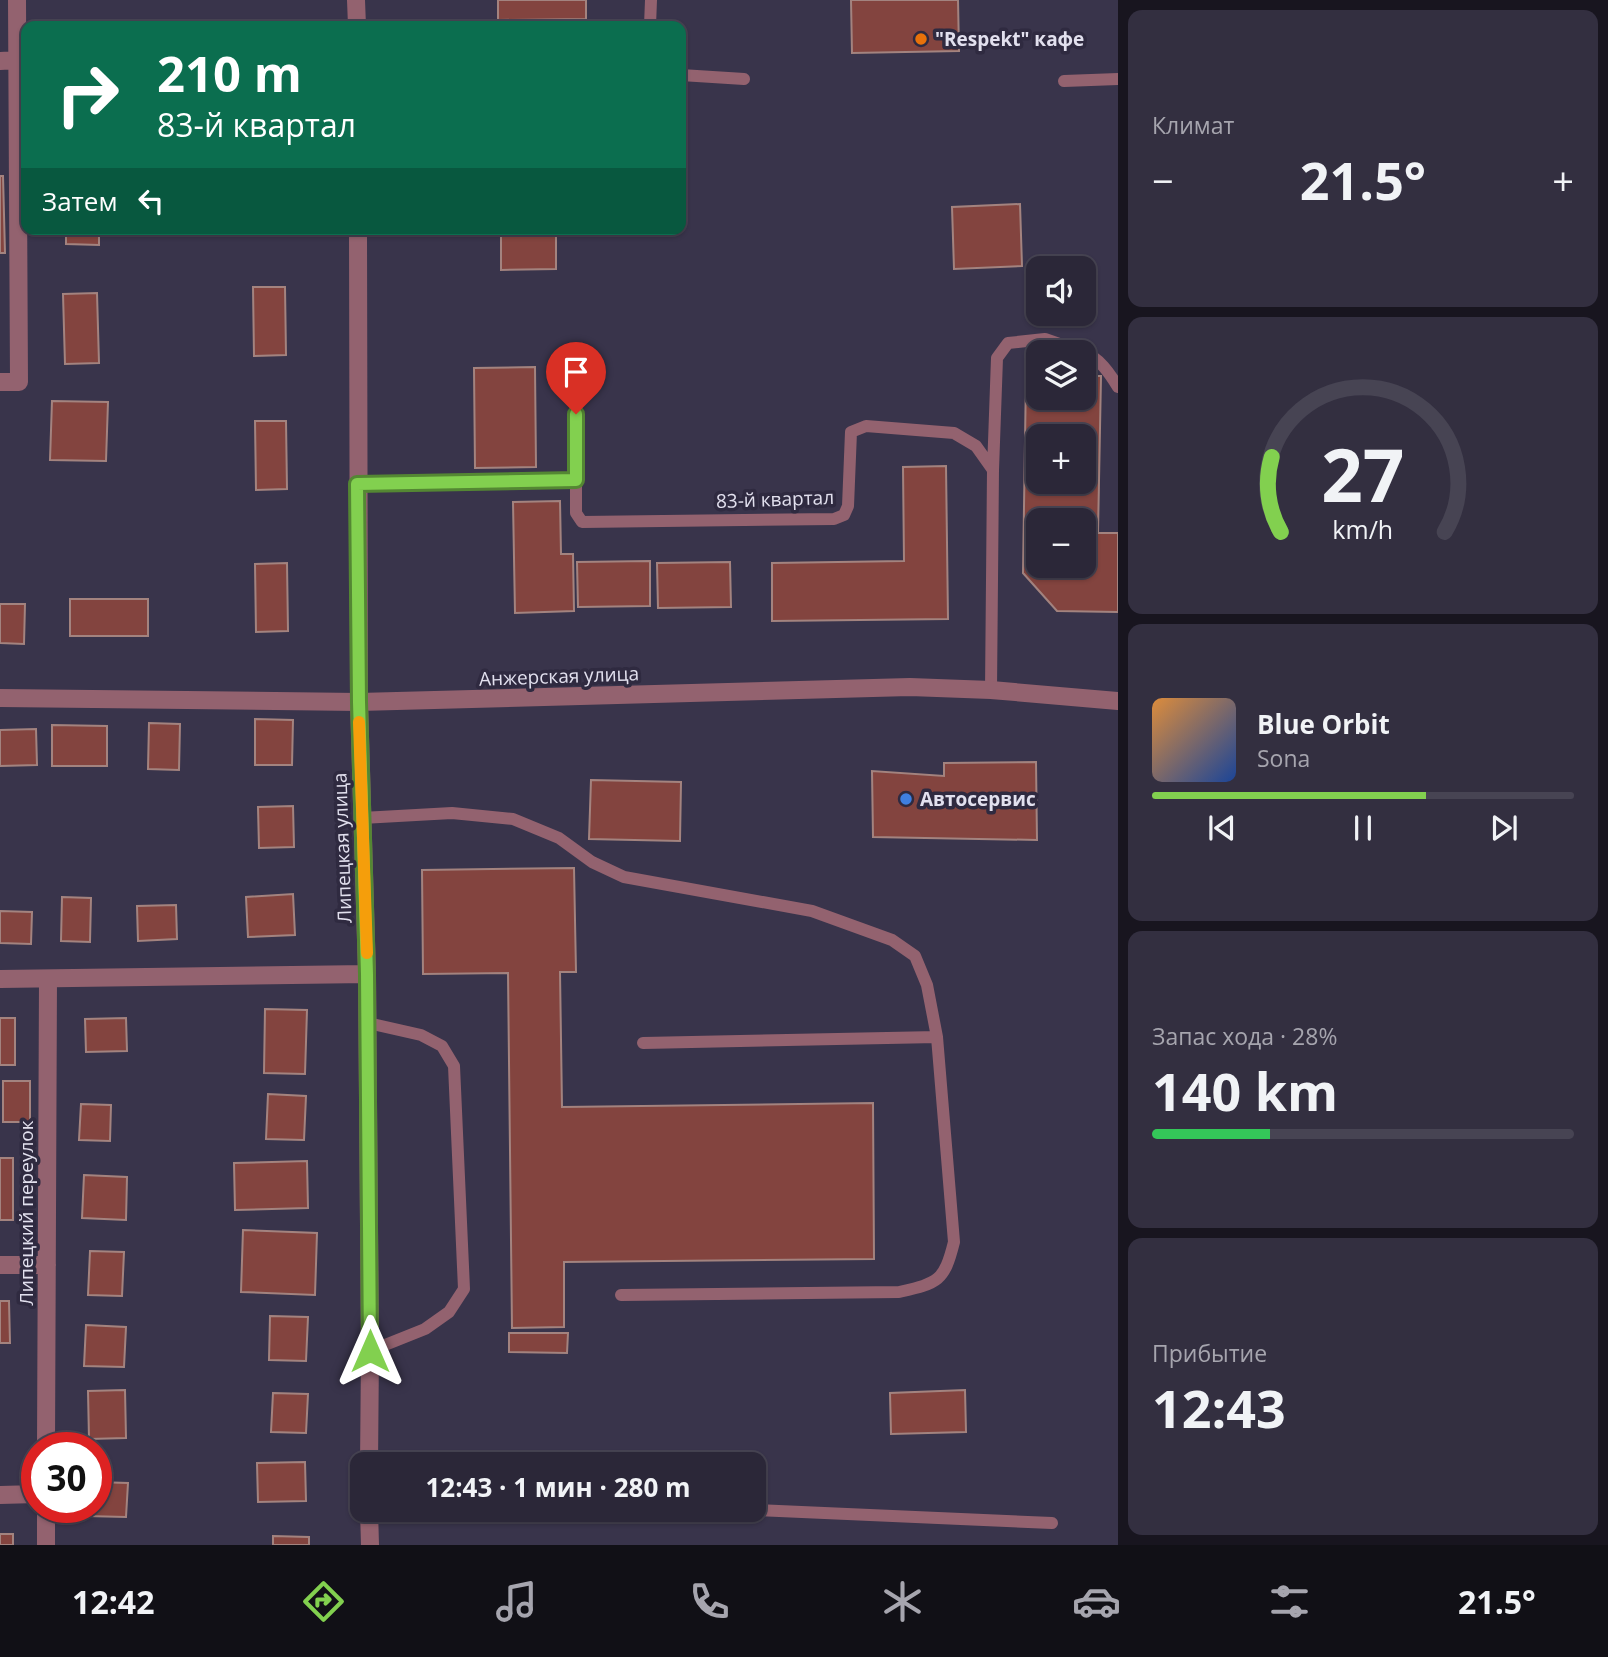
<!DOCTYPE html>
<html lang="ru">
<meta charset="utf-8">
<style>
:root{--surface:#2b2738;--page:#332f40;--text:#f1f3f6;--muted:#a6a5ae;--line:#474453;--accent:#82d04f}
body{margin:0;font-family:"Open Sans",sans-serif;background:var(--page);color:var(--text);height:100vh;display:flex;flex-direction:column;font-size:26px;white-space:nowrap}
*{box-sizing:border-box;margin:0}
p{font-size:23px;color:var(--muted)}
.icon{flex:none;width:38px;height:38px;fill:none;stroke:currentColor;stroke-width:2;stroke-linecap:round;stroke-linejoin:round}
.map{position:relative;flex:1;overflow:hidden}
.details{display:flex;flex-direction:column;gap:10px;padding:10px;background:#18151f;width:490px}
.details>*{flex:none}
.hud{position:absolute;left:21px;top:21px;width:665px;height:214px;border-radius:14px;box-shadow:0 2px 5px #0004,0 0 0 2px var(--line);background:#0b6e4f;color:#fff;overflow:hidden}
.tools{position:absolute;left:1026px;top:256px;display:grid;gap:14px}
.tools a{display:grid;place-items:center;width:70px;height:70px;border-radius:14px;background:var(--surface);box-shadow:0 2px 5px #0004,0 0 0 2px var(--line);font-size:35px}
.speed{position:absolute;left:21px;top:1432px;display:flex;gap:14px;font-size:35px;font-weight:700;text-align:center}
.speed>*{display:grid;place-content:center;width:91px;height:91px;border-radius:50%;background:var(--surface);box-shadow:0 2px 5px #0004,0 0 0 2px var(--line);line-height:1}
.speed .limit{border:10px solid #d22;background:#fff;color:#111}
.pin{position:absolute;display:grid;place-items:center;width:60px;height:60px;color:#fff;margin:-72px -30px;border-radius:50% 50% 50% 0;rotate:-45deg;box-shadow:0 0 7px #0007}
.pin .icon{rotate:45deg}
.me{position:absolute;width:77px;margin:-38px;rotate:0deg;stroke-linejoin:round;filter:drop-shadow(0 0 5px #0008)}
.turn{display:flex;align-items:center;gap:24px;height:147px;padding:0 21px;font-size:32px}
.turn .icon{width:91px;height:91px;stroke-width:2.5}
.turn b{display:block;font-size:49px;line-height:60px}
.then{display:flex;align-items:center;height:66px;padding:0 21px;background:#0003;gap:14px;font-size:26px}
.big{font-size:52px;font-weight:700;line-height:1.1}
.details .tile{flex:1;display:flex;flex-direction:column;justify-content:center;gap:10px;min-width:0;padding:0 24px;border-radius:14px;background:var(--page)}
.details .dial{align-items:center;gap:0}
.dial svg{height:182px;overflow:visible;fill:none;stroke:var(--line);stroke-width:7;stroke-linecap:round;text-anchor:middle}
.dial text{fill:var(--text);stroke:none}
.song{display:flex;align-items:center;gap:21px}
.cover{width:84px;height:84px;border-radius:10px;background:linear-gradient(135deg,hsl(30 70% 55%),hsl(220 70% 35%))}
.played{height:7px;border-radius:4px;background:linear-gradient(90deg,var(--accent) 65%,var(--line) 65%)}
.keys{display:flex;justify-content:space-around;direction:ltr}
.heat{display:flex;justify-content:space-between;align-items:center;font-size:38px;direction:ltr}
.charge{height:10px;border-radius:5px;background:linear-gradient(90deg,#34c759 28%,var(--line) 0)}
.trip{position:absolute;left:350px;top:1452px;width:416px;height:70px;border-radius:14px;background:var(--surface);box-shadow:0 2px 5px #0004,0 0 0 2px var(--line);font-weight:700;line-height:70px;text-align:center}
.menu{display:flex;height:112px;justify-content:space-around;align-items:center;background:#111016;color:var(--muted)}
.menu .icon{width:49px;height:49px}
.menu .selected{color:var(--accent)}
.menu b{font-size:32px;color:var(--text)}
main{display:flex;flex:1;min-height:0}
.map>svg:first-child{display:block}
</style>
<main>
<div class="map">
<svg width="1118" height="1545" viewBox="0 0 1118 1545">
<rect width="100%" height="100%" fill="#39344b"/>
<!-- building -->
<path fill="#83443f" stroke="#a3837f" stroke-width="2" fill-rule="evenodd" d="M 498,0 L 586,0 L 586,19 L 498,20 Z
M 851,0 L 958,0 L 959,51 L 852,53 Z
M 0,176 L 3,176 L 5,253 L 0,253 Z
M 1020,204 L 1022,266 L 954,269 L 952,207 Z
M 66,229 L 99,229 L 99,245 L 66,244 Z
M 255,229 L 287,229 L 287,231 L 255,232 Z
M 501,229 L 556,229 L 556,269 L 501,270 Z
M 253,287 L 285,287 L 286,355 L 254,356 Z
M 97,293 L 99,363 L 65,364 L 63,294 Z
M 535,367 L 536,467 L 475,468 L 474,368 Z
M 1026,375 L 1038,375 L 1038,397 L 1083,397 L 1083,376 L 1101,376 L 1098,533 L 1118,533 L 1118,612 L 1057,611 L 1023,573 ZM 1038,436 L 1083,436 L 1083,481 L 1038,481 ZM 1038,520 L 1083,520 L 1083,565 L 1038,565 Z
M 52,401 L 108,402 L 106,461 L 50,460 Z
M 255,421 L 286,421 L 287,489 L 256,490 Z
M 946,466 L 948,619 L 772,621 L 772,563 L 904,561 L 903,467 Z
M 560,501 L 561,554 L 573,554 L 574,611 L 515,613 L 513,502 Z
M 650,561 L 650,606 L 578,607 L 577,562 Z
M 730,562 L 731,607 L 658,608 L 657,563 Z
M 287,563 L 288,631 L 256,632 L 255,564 Z
M 70,599 L 148,599 L 148,636 L 70,636 Z
M 0,604 L 25,604 L 24,644 L 0,643 Z
M 255,719 L 293,720 L 292,765 L 255,765 Z
M 149,723 L 180,724 L 179,770 L 148,769 Z
M 52,725 L 107,726 L 107,766 L 52,766 Z
M 36,729 L 37,765 L 0,766 L 0,730 Z
M 1036,762 L 1037,840 L 873,837 L 872,771 L 944,776 L 944,763 Z
M 591,780 L 681,782 L 680,841 L 589,839 Z
M 293,806 L 294,847 L 259,848 L 258,807 Z
M 574,868 L 576,972 L 560,972 L 562,1107 L 873,1103 L 874,1259 L 564,1262 L 564,1327 L 512,1328 L 508,973 L 423,974 L 422,870 Z
M 293,894 L 295,935 L 248,937 L 246,897 Z
M 62,897 L 91,898 L 90,942 L 61,941 Z
M 176,905 L 177,939 L 138,941 L 137,906 Z
M 0,911 L 32,912 L 31,944 L 0,943 Z
M 265,1009 L 307,1010 L 305,1074 L 264,1073 Z
M 0,1018 L 15,1018 L 15,1065 L 0,1065 Z
M 126,1018 L 127,1051 L 86,1052 L 85,1019 Z
M 3,1081 L 30,1081 L 30,1122 L 3,1122 Z
M 268,1094 L 306,1096 L 304,1140 L 266,1139 Z
M 81,1104 L 111,1105 L 110,1141 L 79,1140 Z
M 0,1158 L 13,1158 L 13,1220 L 0,1220 Z
M 307,1161 L 308,1208 L 235,1210 L 234,1163 Z
M 84,1175 L 127,1177 L 126,1220 L 82,1218 Z
M 243,1230 L 317,1233 L 315,1295 L 241,1292 Z
M 90,1251 L 124,1252 L 122,1296 L 88,1295 Z
M 0,1301 L 9,1301 L 10,1343 L 0,1343 Z
M 270,1316 L 308,1317 L 306,1361 L 269,1360 Z
M 86,1325 L 126,1327 L 124,1367 L 84,1366 Z
M 509,1333 L 568,1333 L 567,1353 L 509,1352 Z
M 125,1390 L 126,1438 L 89,1439 L 88,1391 Z
M 965,1390 L 966,1432 L 891,1434 L 890,1393 Z
M 273,1393 L 308,1394 L 306,1433 L 271,1432 Z
M 305,1462 L 306,1501 L 258,1502 L 257,1463 Z
M 96,1482 L 128,1483 L 126,1517 L 86,1516 L 86,1507 L 96,1507 Z
M 0,1534 L 13,1534 L 13,1545 L 0,1545 Z
M 273,1536 L 309,1537 L 309,1545 L 273,1545 Z"/>
<g fill="none" stroke-linecap="round" stroke-linejoin="round">
<!-- service -->
<path stroke="#93626f" stroke-width="12" d="M 650,26 L 651,0
M 681,75 L 744,79
M 1064,81 L 1118,79
M 1083,352 C 1099,357 1110,374 1118,387
M 576,392 L 576,513 L 582,522 L 834,519 L 844,515 L 848,506 L 851,432 L 866,426 L 954,433 L 976,446 L 993,470 L 991,690
M 993,470 L 997,358 L 1008,343 L 1045,339 L 1082,352
M 357,484 L 576,480
M 362,818 L 452,813 L 513,819 L 559,838 L 592,862 L 624,877 L 812,911 L 892,940 L 915,956 L 927,985 L 937,1037 L 954,1242 C 944,1282 938,1283 899,1292 L 621,1295
M 368,1023 L 421,1035 L 442,1046 L 454,1066 L 464,1289 L 449,1312 L 425,1329 L 370,1351
M 643,1043 L 937,1037
M 754,1510 L 1052,1523"/>
<!-- minor -->
<path stroke="#93626f" stroke-width="18" d="M 356,0 L 357,26
M 0,61 L 18,60
M 358,229 L 359,702 L 367,974 L 370,1351 L 369,1465
M 0,382 L 19,382 L 17,0
M 0,698 L 359,702 L 910,687 L 991,690 L 1118,701
M 0,979 L 367,974
M 0,1265 L 47,1265
M 46,1447 L 48,979
M 0,1495 L 37,1494
M 369,1510 L 370,1545
M 46,1545 L 46,1507"/>
</g>
<g fill="none" stroke-linecap="round" stroke-linejoin="round">
<defs>
<path id="route" d="M 370,1351 L 367,974 L 359,702 L 357,484 L 576,480 L 576,414"/>
</defs>
<!-- route casing -->
<use href="#route" stroke="#548733" stroke-width="18"/>
<!-- route -->
<use href="#route" stroke="#82d04f" stroke-width="12"/>
<!-- slow -->
<path stroke="#f59e0b" stroke-width="12" d="M 359,722 L 367,953"/>
</g>
<!-- markers -->
<circle fill="#e8710a" stroke="#2f2a40" stroke-width="2.5" cx="921" cy="39" r="7"/>
<circle fill="#3f7fe0" stroke="#2f2a40" stroke-width="2.5" cx="906" cy="799" r="7"/>
<g text-anchor="middle" stroke-width="7" stroke-linejoin="round" paint-order="stroke">
<!-- poi labels -->
<g font-size="19" font-weight="bold" fill="#e2e0ee" stroke="#2f2a40" text-anchor="start">
<text x="935" y="46">"Respekt" кафе</text>
<text x="920" y="806">Автосервис</text>
</g>
<!-- street labels -->
<g font-size="19" fill="#e2e0ee" stroke="#2f2a40">
<text transform="translate(775 499) rotate(-2)" y="7">83-й квартал</text>
<text transform="translate(559 676) rotate(-2)" y="7">Анжерская улица</text>
<text transform="translate(342 848) rotate(-92)" y="7">Липецкая улица</text>
<text transform="translate(26 1213) rotate(-90)" y="7">Липецкий переулок</text>
</g>
</g>
</svg>
<div class="tools">
<a><svg class="icon" aria-label="sound" viewBox="0 0 24 24"><path d="M4 9h4l5-4v14l-5-4H4zM17 9q2 3 0 6"/></svg></a>
<a><svg class="icon" aria-label="layers" viewBox="0 0 24 24"><path d="M12 4l9 5-9 5-9-5zM3 14l9 5 9-5"/></svg></a>
<a>+</a>
<a>−</a>
</div>
<div class="speed"><div class="limit">30</div></div>
<div class="pin" style="left:576px;top:414px;background:#d93025"><svg class="icon" aria-label="arrive" viewBox="0 0 24 24"><path d="M6 21V4h12l-3 4 3 4H6"/></svg></div>
<svg class="me" style="left:370px;top:1351px" viewBox="-20 -20 40 40"><path d="M0-17L14 15 0 8-14 15z" fill="#82d04f" stroke="#fff" stroke-width="4"/></svg>
<div class="trip">12:43 · 1 мин · 280 m</div>
<div class="hud">
<div class="turn"><svg class="icon" aria-label="right" viewBox="0 0 24 24"><path d="M7 20v-9h11M14 6l5 5-5 5"/></svg><div><b>210 m</b>83-й квартал</div></div>
<div class="then">Затем<svg class="icon" aria-label="left" viewBox="0 0 24 24"><path d="M17 20v-9H6M10 6l-5 5 5 5"/></svg></div>
</div>
</div>
<section class="details">
<div class="tile"><p>Климат</p>
<div class="heat"><a>−</a><b class="big">21.5°</b><a>+</a></div>
</div>
<div class="tile dial"><svg viewBox="0 0 100 80">
<path d="M14 69A42 42 0 1 1 86 69"/>
<path d="M14 69A42 42 0 0 1 10 36" stroke="#82d04f"/>
<text x="50" y="56" font-size="32" font-weight="700">27</text>
<text x="50" y="72" font-size="11">km/h</text>
</svg></div>
<div class="tile">
<div class="song"><i class="cover"></i><div><b>Blue Orbit</b><p>Sona</p></div></div>
<div class="played"></div>
<div class="keys"><svg class="icon" aria-label="previous" viewBox="0 0 24 24"><path d="M18 5L8 12l10 7zM5 5v14"/></svg><svg class="icon" aria-label="pause" viewBox="0 0 24 24"><path d="M8 5v14M16 5v14"/></svg><svg class="icon" aria-label="next" viewBox="0 0 24 24"><path d="M6 5l10 7-10 7zM19 5v14"/></svg></div>
</div>
<div class="tile"><p>Запас хода · 28%</p><b class="big">140 km</b><div class="charge"></div></div>
<div class="tile"><p>Прибытие</p><b class="big">12:43</b></div>
</section>
</main>
<nav class="menu">
<b>12:42</b>
<svg class="icon selected" aria-label="directions" viewBox="0 0 24 24"><path d="M12 3l9 9-9 9-9-9zM9 14v-3h6M13 9l2 2-2 2"/></svg>
<svg class="icon" aria-label="music" viewBox="0 0 24 24"><path d="M9 18V5l10-2v13"/><circle cx="6" cy="18" r="3"/><circle cx="16" cy="16" r="3"/></svg>
<svg class="icon" aria-label="phone" viewBox="0 0 24 24"><path d="M5 4h4l2 5-3 2q2 4 5 5l2-3 5 2v4C11 20 4 13 5 4z"/></svg>
<svg class="icon" aria-label="climate" viewBox="0 0 24 24"><path d="M12 3v18M4 7l16 10M4 17L20 7"/></svg>
<svg class="icon" aria-label="car" viewBox="0 0 24 24"><path d="M5 17H2v-5l4-1 3-4h7l3 4 3 1v5h-3M9 17h6M6 11h13"/><circle cx="7" cy="17" r="2"/><circle cx="17" cy="17" r="2"/></svg>
<svg class="icon" aria-label="filters" viewBox="0 0 24 24"><path d="M4 7h16M4 17h16"/><circle cx="9" cy="7" r="2"/><circle cx="15" cy="17" r="2"/></svg>
<b>21.5°</b>
</nav>
